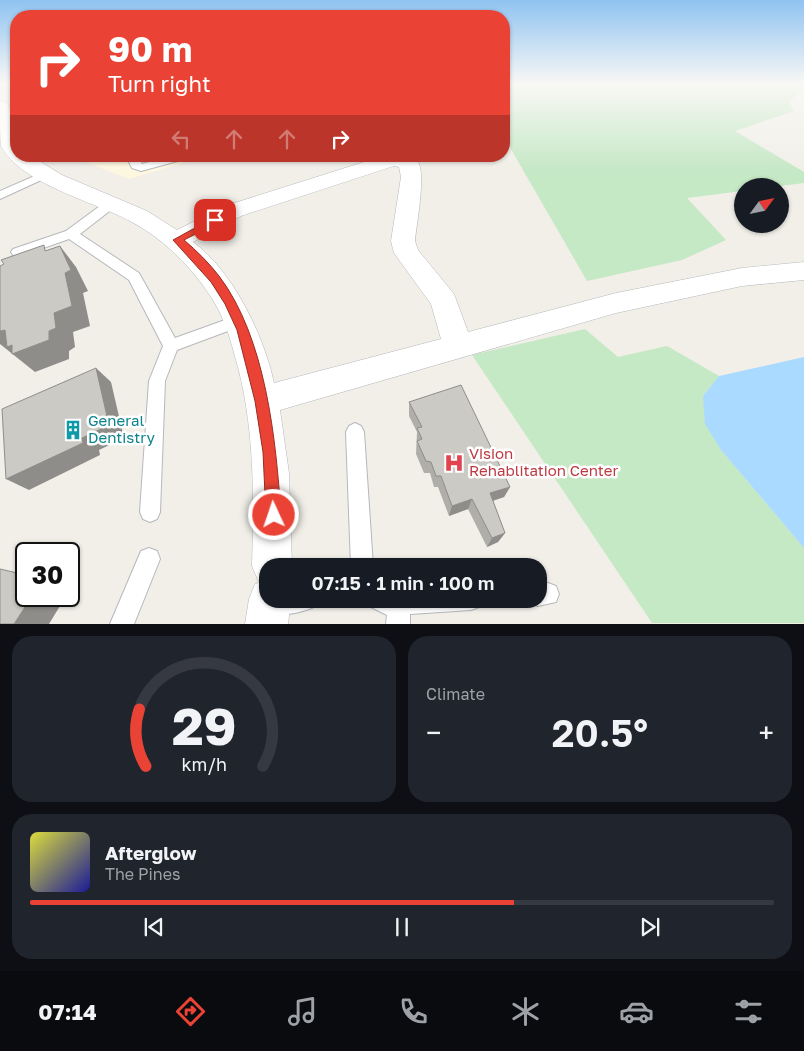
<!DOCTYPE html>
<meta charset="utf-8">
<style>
:root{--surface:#171b24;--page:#20242c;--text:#f1f3f6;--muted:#9ea1a6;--line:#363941;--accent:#ea4335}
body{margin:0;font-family:"Golos Text",sans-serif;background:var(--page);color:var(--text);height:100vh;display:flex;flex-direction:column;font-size:19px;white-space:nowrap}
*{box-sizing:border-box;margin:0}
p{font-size:16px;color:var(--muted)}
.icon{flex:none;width:28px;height:28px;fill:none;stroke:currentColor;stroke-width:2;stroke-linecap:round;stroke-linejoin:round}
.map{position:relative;height:624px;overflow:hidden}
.side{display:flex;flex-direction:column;gap:12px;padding:12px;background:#0d0f14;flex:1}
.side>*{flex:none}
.guide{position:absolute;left:10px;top:10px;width:500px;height:152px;border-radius:20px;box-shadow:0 1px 4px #0004;background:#ea4335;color:#fff;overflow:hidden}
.needle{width:32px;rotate:57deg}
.buttons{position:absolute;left:734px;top:178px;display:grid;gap:10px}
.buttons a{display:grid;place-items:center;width:55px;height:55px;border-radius:50%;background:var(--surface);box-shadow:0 1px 4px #0004;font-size:25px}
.speed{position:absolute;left:15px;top:542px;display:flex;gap:10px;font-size:25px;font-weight:700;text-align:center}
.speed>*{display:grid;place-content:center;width:65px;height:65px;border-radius:50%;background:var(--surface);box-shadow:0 1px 4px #0004;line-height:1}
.speed .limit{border:2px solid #111;border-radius:8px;background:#fff;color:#111}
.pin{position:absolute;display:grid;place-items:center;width:42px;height:42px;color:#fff;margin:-21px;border-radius:10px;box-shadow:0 2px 8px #0006}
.me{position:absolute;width:55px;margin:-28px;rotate:357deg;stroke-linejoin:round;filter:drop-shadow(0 0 4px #0008)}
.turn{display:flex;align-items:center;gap:18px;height:105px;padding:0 15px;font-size:22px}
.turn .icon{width:65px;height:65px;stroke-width:2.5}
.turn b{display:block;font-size:35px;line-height:42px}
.lanes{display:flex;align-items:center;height:48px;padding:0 15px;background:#0003;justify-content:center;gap:25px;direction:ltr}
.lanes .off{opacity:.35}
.big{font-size:38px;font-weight:600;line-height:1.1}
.side .card{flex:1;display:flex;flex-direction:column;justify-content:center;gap:8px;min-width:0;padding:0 18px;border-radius:20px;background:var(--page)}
.side .dial{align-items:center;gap:0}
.dial svg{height:130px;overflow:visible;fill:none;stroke:var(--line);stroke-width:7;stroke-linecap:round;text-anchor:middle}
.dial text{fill:var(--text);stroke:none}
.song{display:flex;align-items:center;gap:15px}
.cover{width:60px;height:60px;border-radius:8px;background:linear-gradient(135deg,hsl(60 70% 55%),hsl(240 70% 35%))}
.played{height:5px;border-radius:2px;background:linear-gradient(90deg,var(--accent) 65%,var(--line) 65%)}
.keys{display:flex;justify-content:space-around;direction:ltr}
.heat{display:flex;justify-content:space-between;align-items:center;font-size:28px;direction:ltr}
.side .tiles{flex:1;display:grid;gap:12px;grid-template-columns:1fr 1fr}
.card:last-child{grid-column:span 2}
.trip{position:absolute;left:259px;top:558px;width:288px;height:50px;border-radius:20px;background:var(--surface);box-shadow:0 1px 4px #0004;font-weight:600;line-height:50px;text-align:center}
.dock{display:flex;height:80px;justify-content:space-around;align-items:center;background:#090b0e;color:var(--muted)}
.dock .icon{width:35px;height:35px}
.dock .current{color:var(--accent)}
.dock b{font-size:22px;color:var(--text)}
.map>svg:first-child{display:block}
</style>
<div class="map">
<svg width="804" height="624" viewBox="0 0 804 624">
<rect width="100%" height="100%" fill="#f1efe8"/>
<!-- commercial -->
<path fill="#fef7e0" d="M 71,156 L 207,156 L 129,179 Z"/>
<!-- green -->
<path fill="#c5e8c5" d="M 504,84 L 804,84 L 804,88 L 789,102 L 794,111 L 735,131 L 804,172 L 804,183 L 780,186 L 742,186 L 742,191 L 687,198 L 726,240 L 682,260 L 587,281 L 504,137 Z
M 585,329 L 618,357 L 667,346 L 719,376 L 703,396 L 721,450 L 804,548 L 804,623 L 652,623 L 472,355 Z"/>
<!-- water -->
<path fill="#aadaff" d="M 804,357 L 804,548 L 721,450 L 705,424 L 703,396 L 719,376 Z"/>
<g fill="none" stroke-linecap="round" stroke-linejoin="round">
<defs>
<path id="lane" d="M 0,84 L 6,84 L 0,87 Z
M 126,156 L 137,156 L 142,164 L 172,156 L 190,156 L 189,158 L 141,171 L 132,168 Z
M 46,171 L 50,172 L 52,174 L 50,176 L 0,199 L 0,191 Z
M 112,199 L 118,203 L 116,206 L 80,234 L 139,273 L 175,338 L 239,315 L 244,317 L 247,321 L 244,325 L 177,350 L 165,381 L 160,512 L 157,519 L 150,522 L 143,519 L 140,512 L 149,381 L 163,346 L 129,280 L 69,239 L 18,257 L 13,255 L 11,252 L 13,249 L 66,231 L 108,200 Z
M 355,423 L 361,426 L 364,432 L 373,566 L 351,566 L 346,432 L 349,426 Z
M 149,548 L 157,551 L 160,559 L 134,624 L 110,624 L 141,551 Z
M 548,583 L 556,586 L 559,594 L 556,602 L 538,606 L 530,603 L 528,599 L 538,599 L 538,584 Z
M 268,594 L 268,599 L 317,599 L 314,607 C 300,613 277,618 263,612 L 260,604 L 263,596 Z
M 368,599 L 482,599 L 479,607 L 471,610 L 410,614 L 410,624 L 386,624 L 387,615 L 371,607 Z"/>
<path id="street" d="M 0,101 L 6,102 L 9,106 L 16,138 L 16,156 L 31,156 L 62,175 L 147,211 L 177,230 L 225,206 L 383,156 C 393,156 409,153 417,161 C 427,170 416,227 415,241 L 418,250 L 454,294 L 468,332 L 616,293 L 742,268 L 804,262 L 804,280 L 742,286 L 616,313 L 280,410 L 289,473 L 292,566 L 268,566 L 268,599 L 291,599 L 288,624 L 245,624 L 249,599 L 255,584 L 261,582 L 258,580 L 252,566 C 254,494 255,422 234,353 C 229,333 221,311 209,294 C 189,264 162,238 130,221 C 93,201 21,184 1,146 C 0,137 0,112 0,101 ZM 394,166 L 399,167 L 401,177 L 391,241 L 394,253 L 431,304 L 441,339 L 274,383 C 264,336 233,271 193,242 L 241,216 Z"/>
</defs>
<!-- lane casing -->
<use href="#lane" stroke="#b5b8bc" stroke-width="2"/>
<!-- street casing -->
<use href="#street" stroke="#b5b8bc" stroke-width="1"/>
<!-- lane -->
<use href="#lane" fill="#fff" fill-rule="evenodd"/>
<!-- street -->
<use href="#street" fill="#fff" fill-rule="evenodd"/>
</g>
<!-- wall -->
<path fill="#afaea9" d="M 409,402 L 510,487 L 504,497 L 493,501 L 505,533 L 498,542 L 487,547 L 468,509 L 449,516 L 438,487 L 434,487 L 430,473 L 424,473 L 416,454 L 417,432 L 409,416 Z"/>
<!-- shaded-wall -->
<path fill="#8f8d8a" d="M 60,246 L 76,267 L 88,291 L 83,293 L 90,326 L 73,332 L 75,347 L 69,351 L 69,359 L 35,372 L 0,344 L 0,331 L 5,330 L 49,331 L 54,313 Z
M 96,368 L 111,382 L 124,438 L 99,450 L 100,455 L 29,490 L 6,479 L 82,438 Z
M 510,487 L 504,497 L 485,503 L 490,493 Z
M 472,499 L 468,509 L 449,516 L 452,506 Z
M 505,533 L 498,542 L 487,547 L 492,538 Z
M 32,596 L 66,596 L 49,624 L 14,624 Z"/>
<!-- building -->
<path fill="#cccac5" stroke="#8f8d8a" d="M 44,245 L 45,251 L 60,246 L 71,270 L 65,273 L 72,306 L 54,313 L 56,328 L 49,331 L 49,340 L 12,354 L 12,345 L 7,347 L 5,330 L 0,331 L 0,266 L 4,264 L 1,260 Z
M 96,368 L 109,425 L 82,438 L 83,443 L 6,479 L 2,409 Z
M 461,385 L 510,487 L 490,493 L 505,533 L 492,538 L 472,499 L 452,506 L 441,476 L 436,476 L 431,462 L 426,461 L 417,441 L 422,439 L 417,428 L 422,427 L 409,402 Z
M 0,569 L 26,575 L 26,596 L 32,596 L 14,624 L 0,624 Z"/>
<!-- sky -->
<linearGradient id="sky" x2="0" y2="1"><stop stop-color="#8fc3f1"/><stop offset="0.49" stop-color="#f9f8f5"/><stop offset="1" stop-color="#f9f8f5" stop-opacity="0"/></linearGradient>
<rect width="804" height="171" fill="url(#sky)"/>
<!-- route -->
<path fill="#ea4335" stroke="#982c22" d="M 215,217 L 219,218 L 219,222 L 184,240 C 197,251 209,263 219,276 C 266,338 276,440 281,515 L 279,521 L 274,523 L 268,521 L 266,515 L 263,452 L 255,401 L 237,330 L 225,304 L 211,282 L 173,240 Z"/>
<!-- icons -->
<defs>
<symbol id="building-bare" viewBox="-9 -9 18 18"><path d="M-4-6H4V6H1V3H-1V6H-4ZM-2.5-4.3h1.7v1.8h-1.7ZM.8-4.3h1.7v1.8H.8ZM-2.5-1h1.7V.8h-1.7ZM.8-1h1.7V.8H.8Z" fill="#0f9aa8" stroke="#fff" stroke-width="2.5" paint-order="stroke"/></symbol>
<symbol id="hospital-bare" viewBox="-9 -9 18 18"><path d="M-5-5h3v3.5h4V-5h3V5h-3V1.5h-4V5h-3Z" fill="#e0444e" stroke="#fff" stroke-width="2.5" paint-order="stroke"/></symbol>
</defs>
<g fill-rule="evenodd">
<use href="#building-bare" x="59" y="416" width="28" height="28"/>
<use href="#hospital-bare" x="440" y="449" width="28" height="28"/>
</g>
<g text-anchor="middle" stroke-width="5" stroke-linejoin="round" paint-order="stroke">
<!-- near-culture labels -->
<g font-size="15" fill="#0d838f" stroke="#fff" text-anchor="start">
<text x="88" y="426">General<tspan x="88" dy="17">Dentistry</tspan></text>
</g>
<!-- near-health labels -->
<g font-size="15" fill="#be3a42" stroke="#fff" text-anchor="start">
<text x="469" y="459">Vision<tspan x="469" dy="17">Rehablitation Center</tspan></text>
</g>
</g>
</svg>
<div class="buttons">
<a><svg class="needle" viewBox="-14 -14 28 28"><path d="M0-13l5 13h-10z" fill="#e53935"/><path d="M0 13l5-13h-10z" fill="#9ea1a6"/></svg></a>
</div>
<div class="speed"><div class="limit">30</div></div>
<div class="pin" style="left:215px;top:220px;background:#d93025"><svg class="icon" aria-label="arrive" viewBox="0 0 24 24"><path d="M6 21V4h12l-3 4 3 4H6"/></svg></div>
<svg class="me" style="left:274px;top:515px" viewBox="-20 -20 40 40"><circle r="17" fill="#ea4335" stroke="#fff" stroke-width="3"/><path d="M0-11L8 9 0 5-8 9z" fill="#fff"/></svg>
<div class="trip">07:15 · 1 min · 100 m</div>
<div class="guide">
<div class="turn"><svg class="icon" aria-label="right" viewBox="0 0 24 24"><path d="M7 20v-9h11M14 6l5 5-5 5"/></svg><div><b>90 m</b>Turn right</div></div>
<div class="lanes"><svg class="icon off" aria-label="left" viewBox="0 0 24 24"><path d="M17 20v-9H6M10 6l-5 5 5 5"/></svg><svg class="icon off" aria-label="ahead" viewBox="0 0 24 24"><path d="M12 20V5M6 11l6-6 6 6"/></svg><svg class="icon off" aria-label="ahead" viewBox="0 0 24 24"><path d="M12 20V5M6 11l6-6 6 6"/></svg><svg class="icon" aria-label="right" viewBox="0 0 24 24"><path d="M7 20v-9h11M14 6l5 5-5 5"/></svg></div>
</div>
</div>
<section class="side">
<div class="tiles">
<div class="card dial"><svg viewBox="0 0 100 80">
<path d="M14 69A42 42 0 1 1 86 69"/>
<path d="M14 69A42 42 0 0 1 10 34" stroke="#ea4335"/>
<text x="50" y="56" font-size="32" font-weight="700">29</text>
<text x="50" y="72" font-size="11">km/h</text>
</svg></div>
<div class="card"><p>Climate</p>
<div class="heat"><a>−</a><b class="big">20.5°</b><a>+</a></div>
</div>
<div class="card">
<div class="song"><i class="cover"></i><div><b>Afterglow</b><p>The Pines</p></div></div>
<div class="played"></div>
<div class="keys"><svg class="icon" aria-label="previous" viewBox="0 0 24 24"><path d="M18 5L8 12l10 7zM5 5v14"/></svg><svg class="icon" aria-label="pause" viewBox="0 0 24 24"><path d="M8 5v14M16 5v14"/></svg><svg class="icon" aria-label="next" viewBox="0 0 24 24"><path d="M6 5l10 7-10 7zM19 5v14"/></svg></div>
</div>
</div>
</section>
<nav class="dock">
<b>07:14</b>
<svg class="icon current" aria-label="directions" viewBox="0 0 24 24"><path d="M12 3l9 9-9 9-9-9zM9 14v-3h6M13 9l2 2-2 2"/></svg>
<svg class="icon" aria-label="music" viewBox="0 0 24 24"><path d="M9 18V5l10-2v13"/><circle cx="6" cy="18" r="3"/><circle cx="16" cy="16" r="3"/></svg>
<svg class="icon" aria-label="phone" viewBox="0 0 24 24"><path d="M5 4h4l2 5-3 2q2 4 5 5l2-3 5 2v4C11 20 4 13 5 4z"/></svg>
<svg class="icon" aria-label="climate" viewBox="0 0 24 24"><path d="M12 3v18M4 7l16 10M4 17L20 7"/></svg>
<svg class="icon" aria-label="car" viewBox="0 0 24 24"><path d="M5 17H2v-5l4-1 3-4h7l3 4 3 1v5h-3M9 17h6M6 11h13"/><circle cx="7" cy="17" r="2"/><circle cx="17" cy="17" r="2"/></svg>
<svg class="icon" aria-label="filters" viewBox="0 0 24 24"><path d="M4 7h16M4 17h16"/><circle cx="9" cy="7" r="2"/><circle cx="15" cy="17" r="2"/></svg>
</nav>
